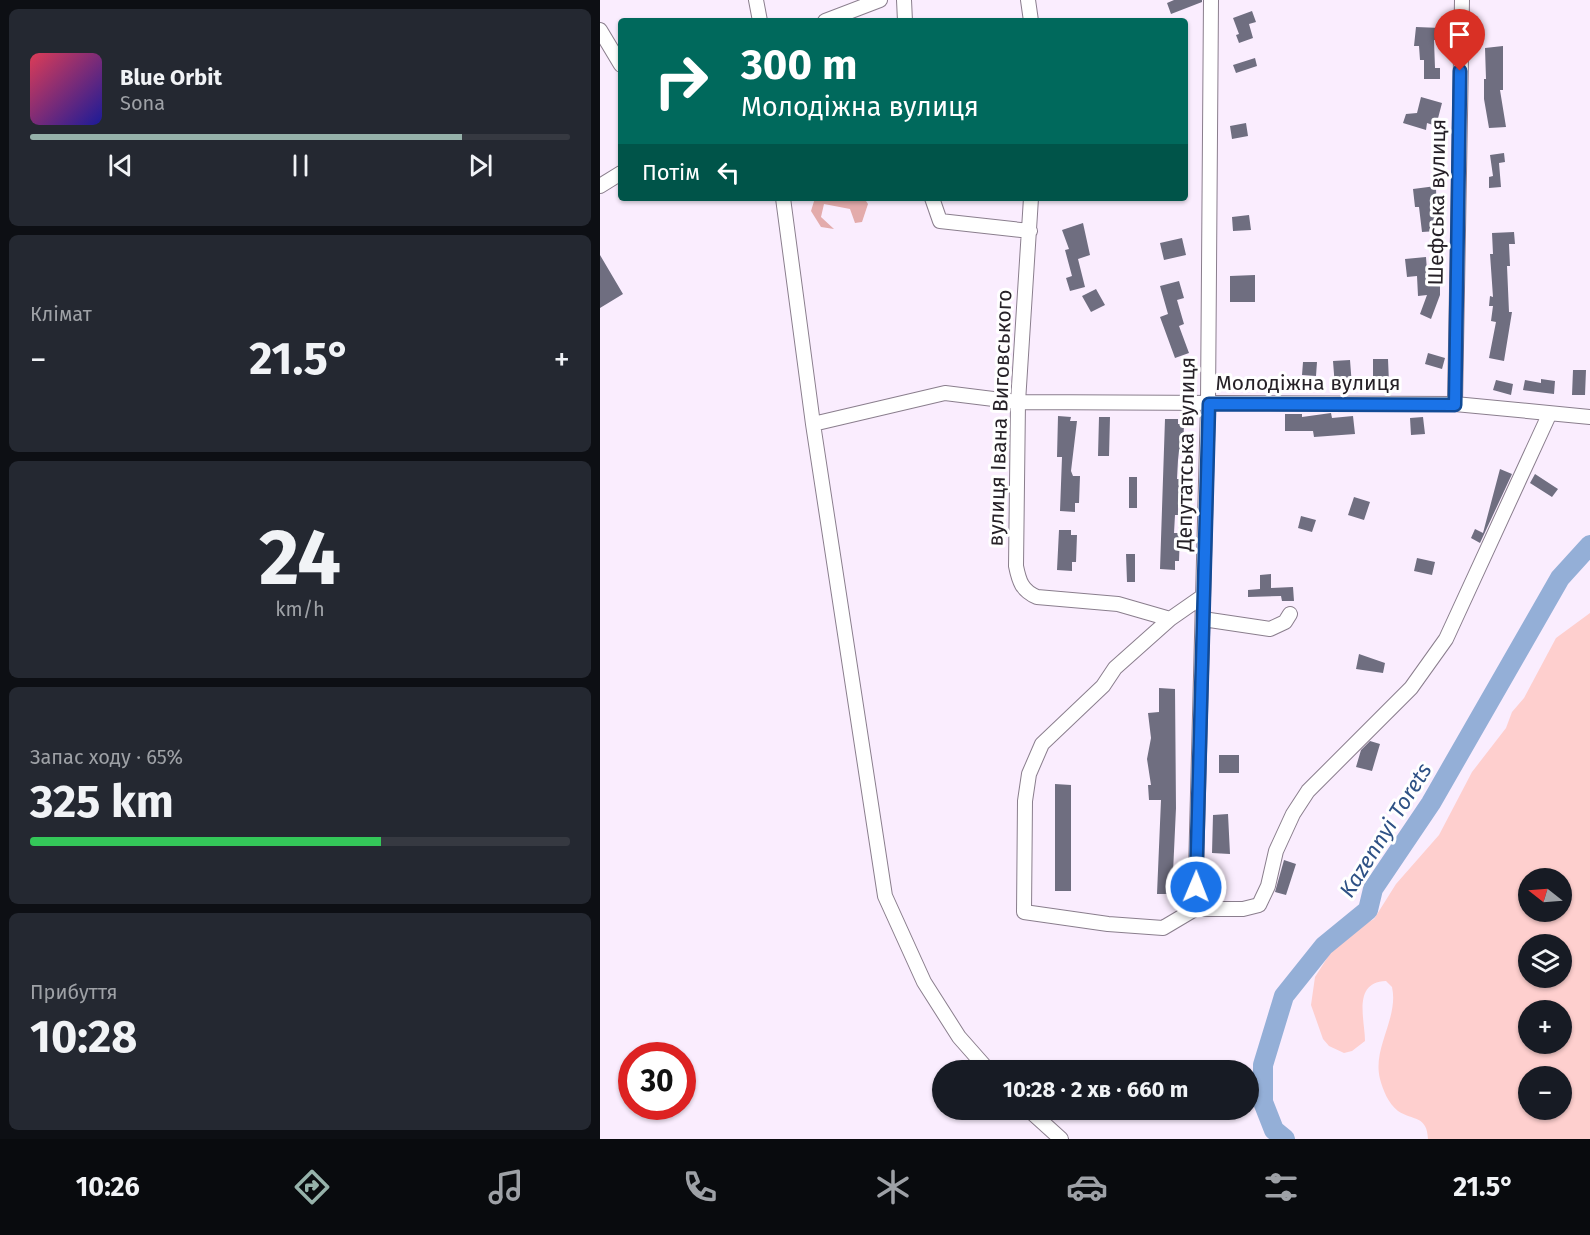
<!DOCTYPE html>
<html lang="uk">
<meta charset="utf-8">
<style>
:root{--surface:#171b24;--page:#242831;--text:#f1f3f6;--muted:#9ea1a6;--line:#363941;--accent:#96b2aa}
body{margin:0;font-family:"Fira Sans",sans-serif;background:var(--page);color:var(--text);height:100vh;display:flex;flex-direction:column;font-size:22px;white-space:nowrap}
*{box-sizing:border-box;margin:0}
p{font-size:20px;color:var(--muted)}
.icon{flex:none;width:33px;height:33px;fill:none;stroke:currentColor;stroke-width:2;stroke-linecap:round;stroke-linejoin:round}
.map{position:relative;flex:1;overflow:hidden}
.side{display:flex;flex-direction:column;gap:9px;padding:9px;background:#0d0f14;width:600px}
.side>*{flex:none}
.banner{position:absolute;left:18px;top:18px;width:570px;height:183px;border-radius:6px;box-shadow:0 2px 4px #0004;background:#00695c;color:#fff;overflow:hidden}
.needle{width:39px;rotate:287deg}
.buttons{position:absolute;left:918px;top:868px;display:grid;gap:12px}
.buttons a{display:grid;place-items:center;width:54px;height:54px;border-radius:50%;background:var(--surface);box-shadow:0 2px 4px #0004;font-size:30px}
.speed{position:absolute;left:18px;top:1042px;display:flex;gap:12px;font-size:30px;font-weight:700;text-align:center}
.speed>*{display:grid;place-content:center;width:78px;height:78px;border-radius:50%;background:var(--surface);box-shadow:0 2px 4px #0004;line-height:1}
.speed .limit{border:9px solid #d22;background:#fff;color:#111}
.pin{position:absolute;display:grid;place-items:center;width:51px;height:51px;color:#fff;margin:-62px -26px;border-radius:50% 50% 50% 0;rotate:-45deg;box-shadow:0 0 6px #0007}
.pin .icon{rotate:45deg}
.me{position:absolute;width:66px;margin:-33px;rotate:1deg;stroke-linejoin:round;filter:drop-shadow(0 0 4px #0008)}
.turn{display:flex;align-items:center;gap:21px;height:126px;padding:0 24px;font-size:27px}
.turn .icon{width:78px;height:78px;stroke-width:2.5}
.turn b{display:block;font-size:42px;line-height:51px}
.then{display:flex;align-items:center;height:57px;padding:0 24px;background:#0003;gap:12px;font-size:22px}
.big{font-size:45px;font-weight:700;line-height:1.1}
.side .card{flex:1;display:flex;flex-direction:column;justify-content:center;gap:9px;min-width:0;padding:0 21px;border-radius:9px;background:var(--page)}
.side .dial{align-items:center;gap:0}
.dial b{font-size:78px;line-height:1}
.song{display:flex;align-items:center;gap:18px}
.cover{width:72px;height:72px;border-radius:9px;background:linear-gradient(135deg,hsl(350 70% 55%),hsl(240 70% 35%))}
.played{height:6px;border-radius:3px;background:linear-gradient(90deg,var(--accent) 80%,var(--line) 80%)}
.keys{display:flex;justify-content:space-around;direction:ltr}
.heat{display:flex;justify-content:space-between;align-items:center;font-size:33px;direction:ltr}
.charge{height:9px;border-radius:4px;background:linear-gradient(90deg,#34c759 65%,var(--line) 0)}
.trip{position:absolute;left:332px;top:1060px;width:327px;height:60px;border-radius:30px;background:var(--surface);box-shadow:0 2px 4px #0004;font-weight:700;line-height:60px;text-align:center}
.tabs{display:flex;height:96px;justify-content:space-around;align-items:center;background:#090b0e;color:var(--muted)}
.tabs .icon{width:42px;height:42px}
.tabs .active{color:var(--accent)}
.tabs b{font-size:27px;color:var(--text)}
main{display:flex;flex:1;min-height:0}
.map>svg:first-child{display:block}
</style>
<main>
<section class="side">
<div class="card">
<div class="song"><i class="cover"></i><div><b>Blue Orbit</b><p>Sona</p></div></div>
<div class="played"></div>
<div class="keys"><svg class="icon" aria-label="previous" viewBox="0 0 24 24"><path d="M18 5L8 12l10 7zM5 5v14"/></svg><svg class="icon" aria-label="pause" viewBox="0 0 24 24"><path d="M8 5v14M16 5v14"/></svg><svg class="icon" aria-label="next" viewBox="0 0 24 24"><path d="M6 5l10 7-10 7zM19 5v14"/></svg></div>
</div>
<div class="card"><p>Клімат</p>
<div class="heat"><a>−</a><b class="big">21.5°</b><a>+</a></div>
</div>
<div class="card dial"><b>24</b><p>km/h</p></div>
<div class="card"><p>Запас ходу · 65%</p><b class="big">325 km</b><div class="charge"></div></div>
<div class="card"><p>Прибуття</p><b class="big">10:28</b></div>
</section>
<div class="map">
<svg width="990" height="1139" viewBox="0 0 990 1139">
<rect width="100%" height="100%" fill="#faedfe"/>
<!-- green -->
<path fill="#fecfce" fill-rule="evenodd" d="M 990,613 L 990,1139 L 828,1139 C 827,1115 813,1121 798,1111 C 788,1103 783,1090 780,1079 C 772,1048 799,1018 792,987 L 786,981 C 752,982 765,1020 765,1041 L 752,1051 L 744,1053 L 729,1046 L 723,1039 L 711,1005 L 715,977 L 731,952 L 758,928 L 774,919 L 796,884 L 839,835 L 872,772 L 906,728 L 912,712 L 924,698 L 956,638 ZM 928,879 L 962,879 L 962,912 L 928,912 ZM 928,945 L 962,945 L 962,978 L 928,978 ZM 928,1011 L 962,1011 L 962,1044 L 928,1044 ZM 928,1077 L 962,1077 L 962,1110 L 928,1110 Z"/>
<!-- forest -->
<path fill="#e3abab" d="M 215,198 L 264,198 L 268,204 L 262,222 L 255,223 L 250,209 L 224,204 L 221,217 L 234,229 L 221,227 L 211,211 Z"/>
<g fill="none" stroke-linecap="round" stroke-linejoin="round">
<!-- river -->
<path stroke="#94afd7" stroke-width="20" d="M 685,1139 L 674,1130 L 663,1102 L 663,1065 L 684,996 L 724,946 L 768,910 L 773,889 L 831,803 L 960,578 L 990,545"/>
</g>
<!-- building -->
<path fill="#6f6e80" d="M 574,0 L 602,0 L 602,2 L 571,14 L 567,3 Z
M 652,11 L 656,22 L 649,24 L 653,38 L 639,43 L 636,35 L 639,34 L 633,18 Z
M 816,27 L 841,28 L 840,40 L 834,40 L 835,68 L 840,68 L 840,79 L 824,79 L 824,60 L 820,60 L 819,46 L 814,46 Z
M 903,46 L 903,90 L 900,90 L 906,127 L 889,128 L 884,99 L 884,79 L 886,79 L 885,48 Z
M 655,58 L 657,66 L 636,73 L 633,65 Z
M 821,97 L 842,103 L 836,126 L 827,123 L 826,130 L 803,123 L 806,114 L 817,113 Z
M 646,123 L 648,136 L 632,139 L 630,126 Z
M 904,153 L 905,162 L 899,163 L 901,187 L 889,188 L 889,177 L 893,176 L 890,155 Z
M 836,186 L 837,231 L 822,232 L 819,207 L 815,207 L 813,189 Z
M 649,215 L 651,230 L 633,231 L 632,217 Z
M 483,223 L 490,255 L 478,259 L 485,287 L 470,291 L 466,278 L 472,276 L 465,250 L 469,249 L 462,230 Z
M 914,232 L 915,244 L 909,244 L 910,266 L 907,266 L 909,312 L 912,312 L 904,361 L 889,358 L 896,322 L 891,321 L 893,306 L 889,306 L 890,296 L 893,297 L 890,254 L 893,254 L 892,233 Z
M 582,238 L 586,255 L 564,260 L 560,243 Z
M 0,255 L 23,294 L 0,308 Z
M 826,257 L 828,285 L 840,284 L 840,295 L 831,319 L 820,314 L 827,295 L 818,296 L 817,276 L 807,277 L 805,259 Z
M 655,275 L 655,302 L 630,302 L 630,276 Z
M 579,281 L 584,298 L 577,300 L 584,324 L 579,326 L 589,353 L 575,358 L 560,317 L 568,314 L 560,286 Z
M 496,289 L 505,305 L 491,312 L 482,296 Z
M 828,353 L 845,358 L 842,369 L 825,364 Z
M 773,359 L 788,359 L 789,383 L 773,383 Z
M 750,360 L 752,386 L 735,387 L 733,361 Z
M 703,362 L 717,362 L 716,376 L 702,375 Z
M 973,370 L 986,370 L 985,395 L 972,395 Z
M 941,379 L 955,381 L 954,394 L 923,390 L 925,380 L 941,383 Z
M 896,380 L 913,384 L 911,395 L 893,390 Z
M 731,413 L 732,418 L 753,416 L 755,434 L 714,437 L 713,431 L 685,431 L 685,414 L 702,414 L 702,417 Z
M 458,416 L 471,417 L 470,421 L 477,421 L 471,471 L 473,476 L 480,476 L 479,503 L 475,503 L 475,512 L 460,511 L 462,457 L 457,457 Z
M 499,417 L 510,417 L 509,456 L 498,456 Z
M 823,417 L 825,434 L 811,435 L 810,418 Z
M 565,419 L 578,419 L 578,424 L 584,424 L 583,451 L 579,451 L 578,460 L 577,479 L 583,479 L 582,506 L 578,506 L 578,515 L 575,515 L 574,533 L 580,533 L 579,561 L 575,561 L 575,570 L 560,569 Z
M 900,469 L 912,474 L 880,543 L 871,538 L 875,529 L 883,533 Z
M 935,474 L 958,489 L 952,497 L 930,483 Z
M 529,477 L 537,477 L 537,508 L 529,508 Z
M 754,497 L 770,502 L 764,520 L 748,515 Z
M 701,516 L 716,520 L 712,532 L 698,528 Z
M 459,530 L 471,530 L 471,535 L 477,535 L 476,562 L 472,562 L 472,571 L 457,570 Z
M 526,554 L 535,554 L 535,582 L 527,582 Z
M 817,558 L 835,562 L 832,575 L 814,571 Z
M 671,574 L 671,588 L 693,587 L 694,601 L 682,601 L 681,596 L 648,597 L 648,590 L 660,589 L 660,575 Z
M 759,654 L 785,663 L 783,673 L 756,669 Z
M 559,688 L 575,689 L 576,808 L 572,894 L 557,894 L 561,800 L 549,800 L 548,785 L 551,785 L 547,759 L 551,738 L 548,713 L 559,712 Z
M 770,741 L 780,744 L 772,771 L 756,767 L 761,750 Z
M 619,755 L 639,755 L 639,773 L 619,773 Z
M 455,784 L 471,785 L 471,891 L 455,891 Z
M 628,814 L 630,854 L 612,853 L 613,815 Z
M 684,860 L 696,864 L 686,895 L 675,892 Z"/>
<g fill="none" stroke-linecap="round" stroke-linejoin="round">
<defs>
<path id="minor" d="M 156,0 L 160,21
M 304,0 L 305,21
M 428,0 L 431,21
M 225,21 L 280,0
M 0,30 L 21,65
M 0,186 L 21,173
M 183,198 L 213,424 L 285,896 L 324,982 L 359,1037 L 389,1071
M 332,198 L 340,221 L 430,231
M 431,198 L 418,402 L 416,566 C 419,581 422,591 437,597 L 518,604 L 570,619 L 603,596
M 855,404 L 862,0
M 213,424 L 345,393 L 418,402 L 855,404 L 990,417
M 570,619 L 515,668 L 503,686 L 442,744 L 429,774 L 425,801 L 424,912 L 508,924 L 563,928 L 595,909 L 643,909 L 659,905 L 668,886 L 676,851 L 693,814 L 708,791 L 811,688 L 846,639 L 949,415
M 603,619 L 670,629 L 685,622 L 690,614
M 595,909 L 608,404 L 611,0
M 429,1110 L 461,1139"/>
</defs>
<!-- minor casing -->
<use href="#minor" stroke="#8a7e8d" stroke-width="16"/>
<!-- minor -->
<use href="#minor" stroke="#fff" stroke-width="14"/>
</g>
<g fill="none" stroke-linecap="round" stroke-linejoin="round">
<defs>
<path id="route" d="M 596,887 L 609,404 L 855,405 L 860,71"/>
</defs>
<!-- route casing -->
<use href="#route" stroke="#114b97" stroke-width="15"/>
<!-- route -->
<use href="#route" stroke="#1a73e8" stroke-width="10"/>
</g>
<g text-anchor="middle" stroke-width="6" stroke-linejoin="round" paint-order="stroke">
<!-- street labels -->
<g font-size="21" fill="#262127" stroke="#fff">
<text transform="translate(837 202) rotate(-89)" y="7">Шефська вулиця</text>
<text x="708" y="390">Молодіжна вулиця</text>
<text transform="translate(400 418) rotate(-88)" y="7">вулиця Івана Виговського</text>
<text transform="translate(586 454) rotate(-89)" y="7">Депутатська вулиця</text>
</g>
<!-- water labels -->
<g font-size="22" font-style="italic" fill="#2e5185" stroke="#fff">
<text transform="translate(785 830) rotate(-58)" y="8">Kazennyi Torets</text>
</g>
</g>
</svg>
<div class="buttons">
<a><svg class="needle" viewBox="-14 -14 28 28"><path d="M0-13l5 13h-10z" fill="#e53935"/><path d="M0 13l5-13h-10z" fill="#9ea1a6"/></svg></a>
<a><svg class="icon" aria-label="layers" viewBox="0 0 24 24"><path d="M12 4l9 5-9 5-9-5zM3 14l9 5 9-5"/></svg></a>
<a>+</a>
<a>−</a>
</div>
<div class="speed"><div class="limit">30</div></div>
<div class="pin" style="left:860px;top:71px;background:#d93025"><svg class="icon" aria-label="arrive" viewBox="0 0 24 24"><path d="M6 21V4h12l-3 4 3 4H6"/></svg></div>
<svg class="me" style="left:596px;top:887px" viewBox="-20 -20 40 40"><circle r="17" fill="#1a73e8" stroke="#fff" stroke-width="3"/><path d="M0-11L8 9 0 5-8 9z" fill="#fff"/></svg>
<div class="trip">10:28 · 2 хв · 660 m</div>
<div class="banner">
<div class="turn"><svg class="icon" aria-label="right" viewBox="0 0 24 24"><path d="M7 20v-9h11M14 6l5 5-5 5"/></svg><div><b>300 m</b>Молодіжна вулиця</div></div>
<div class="then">Потім<svg class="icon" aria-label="left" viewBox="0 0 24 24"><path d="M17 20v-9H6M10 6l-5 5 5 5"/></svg></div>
</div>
</div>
</main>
<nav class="tabs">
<b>10:26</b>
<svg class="icon active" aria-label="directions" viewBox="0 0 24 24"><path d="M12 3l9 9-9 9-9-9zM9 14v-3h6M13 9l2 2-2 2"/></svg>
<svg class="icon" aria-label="music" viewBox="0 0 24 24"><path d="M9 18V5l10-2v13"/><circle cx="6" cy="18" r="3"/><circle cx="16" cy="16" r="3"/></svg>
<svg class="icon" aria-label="phone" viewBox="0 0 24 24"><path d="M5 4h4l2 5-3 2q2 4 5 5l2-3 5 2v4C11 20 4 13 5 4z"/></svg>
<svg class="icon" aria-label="climate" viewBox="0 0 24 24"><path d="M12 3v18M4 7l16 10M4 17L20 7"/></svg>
<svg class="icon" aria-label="car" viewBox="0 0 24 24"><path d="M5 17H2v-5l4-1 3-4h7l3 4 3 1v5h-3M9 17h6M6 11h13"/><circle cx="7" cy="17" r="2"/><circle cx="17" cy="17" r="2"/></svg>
<svg class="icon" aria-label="filters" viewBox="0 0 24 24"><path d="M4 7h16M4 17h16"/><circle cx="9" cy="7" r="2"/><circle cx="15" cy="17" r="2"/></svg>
<b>21.5°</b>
</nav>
